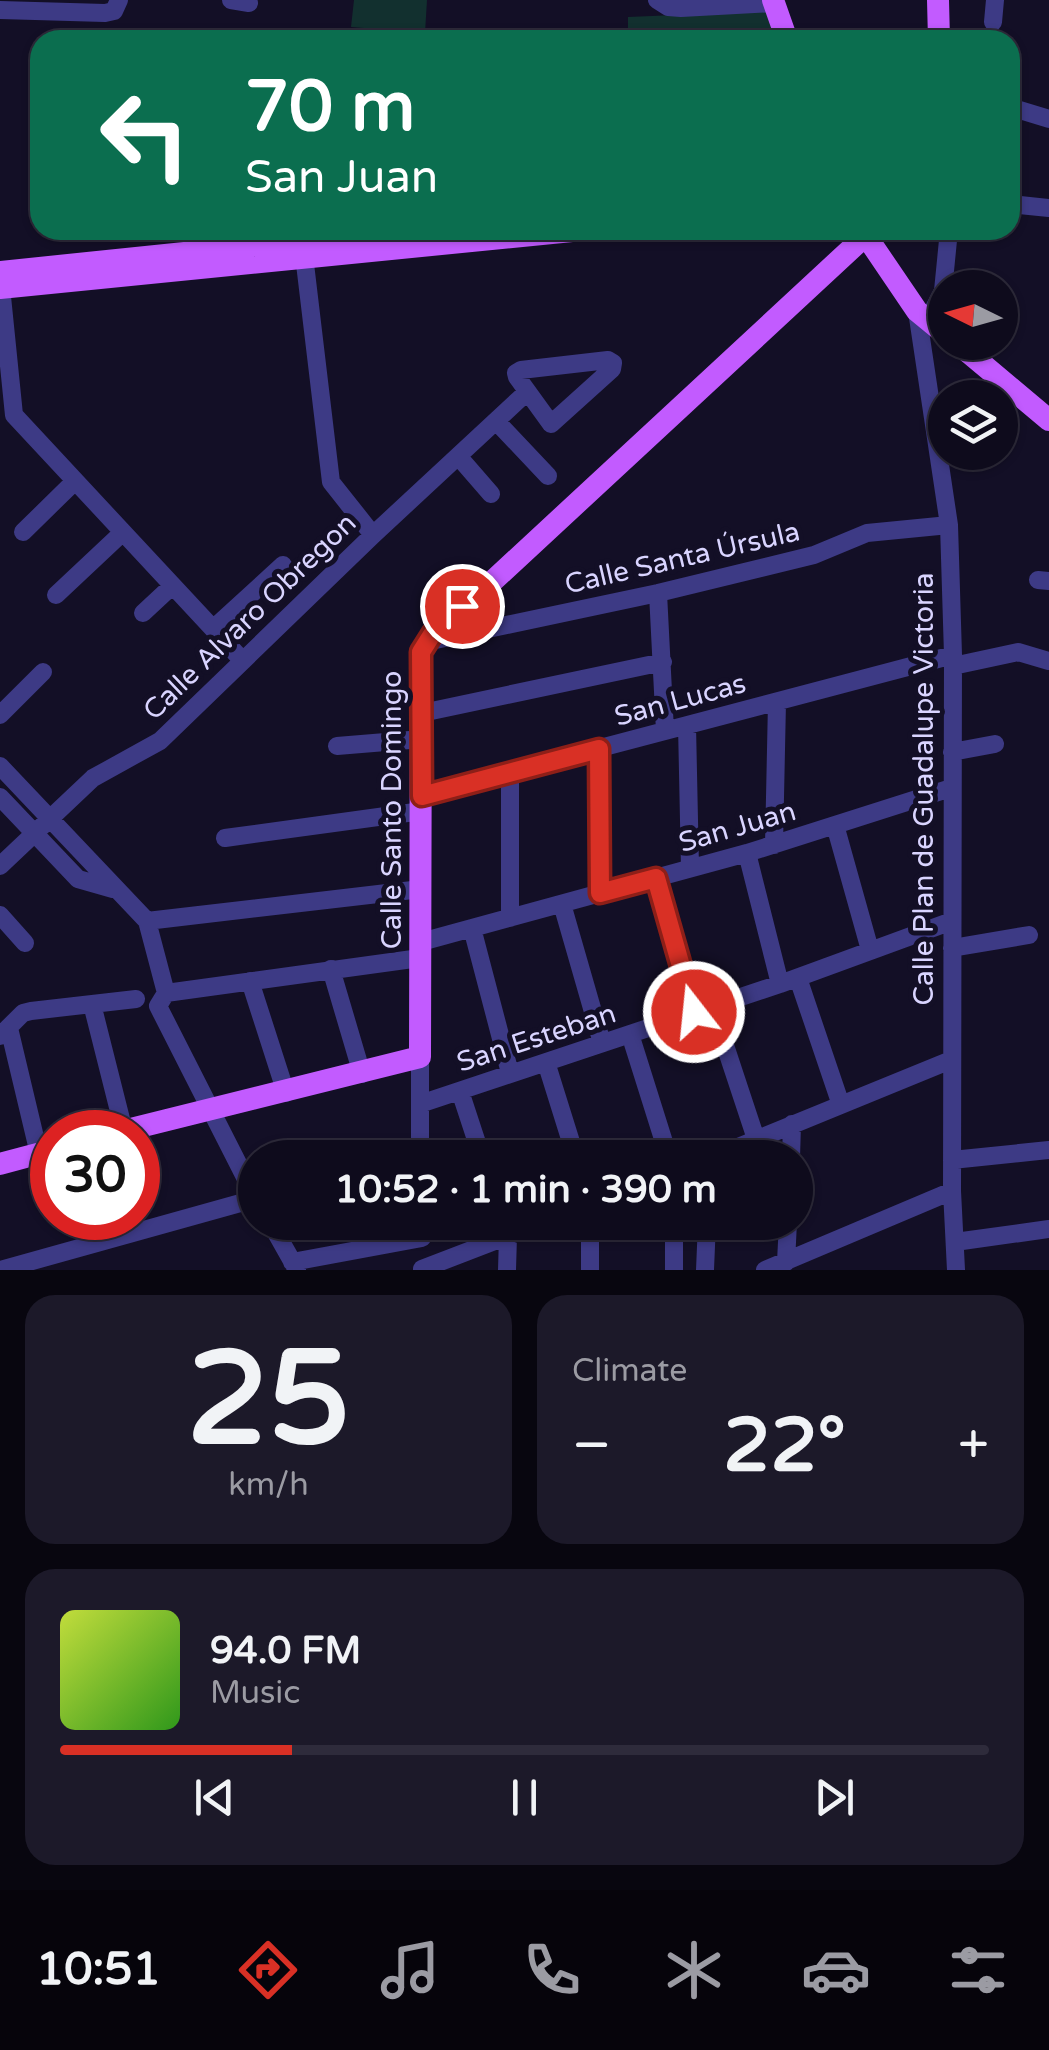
<!DOCTYPE html>
<meta charset="utf-8">
<style>
:root{--surface:#0e0b1c;--page:#1c1929;--text:#f1f3f6;--muted:#9b9ba3;--line:#2e2b3b;--accent:#d93025}
body{margin:0;font-family:"Varela Round",sans-serif;background:var(--page);color:var(--text);height:100vh;display:flex;flex-direction:column;font-size:38px;white-space:nowrap}
*{box-sizing:border-box;margin:0}
p{font-size:32px;color:var(--muted)}
.icon{flex:none;width:55px;height:55px;fill:none;stroke:currentColor;stroke-width:2;stroke-linecap:round;stroke-linejoin:round}
.map{position:relative;height:1270px;overflow:hidden}
.details{display:flex;flex-direction:column;gap:25px;padding:25px;background:#08060f;flex:1}
.details>*{flex:none}
.guide{position:absolute;left:30px;top:30px;width:990px;height:210px;border-radius:30px;box-shadow:0 2px 8px #0004,0 0 0 2px var(--line);background:#0b6e4f;color:#fff;overflow:hidden}
.needle{width:65px;rotate:275deg}
.tools{position:absolute;left:928px;top:270px;display:grid;gap:20px}
.tools a{display:grid;place-items:center;width:90px;height:90px;border-radius:50%;background:var(--surface);box-shadow:0 2px 8px #0004,0 0 0 2px var(--line);font-size:50px}
.speed{position:absolute;left:30px;top:1110px;display:flex;gap:20px;font-size:50px;font-weight:700;text-align:center}
.speed>*{display:grid;place-content:center;width:130px;height:130px;border-radius:50%;background:var(--surface);box-shadow:0 2px 8px #0004,0 0 0 2px var(--line);line-height:1}
.speed .limit{border:15px solid #d22;background:#fff;color:#111}
.pin{position:absolute;display:grid;place-items:center;width:85px;height:85px;color:#fff;margin:-42px;border:5px solid #fff;border-radius:50%;box-shadow:0 2px 10px #0007}
.me{position:absolute;width:110px;margin:-55px;rotate:344deg;stroke-linejoin:round;filter:drop-shadow(0 0 8px #0008)}
.turn{display:flex;align-items:center;gap:35px;height:210px;padding:0 50px;font-size:45px}
.turn .icon{width:130px;height:130px;stroke-width:2.5}
.turn b{display:block;font-size:70px;line-height:85px}
.big{font-size:75px;font-weight:800;line-height:1.1}
.details .card{flex:1;display:flex;flex-direction:column;justify-content:center;gap:15px;min-width:0;padding:0 35px;border-radius:30px;background:var(--page)}
.details .dial{align-items:center;gap:0}
.dial b{font-size:130px;line-height:1}
.song{display:flex;align-items:center;gap:30px}
.cover{width:120px;height:120px;border-radius:15px;background:linear-gradient(135deg,hsl(70 70% 55%),hsl(110 70% 35%))}
.played{height:10px;border-radius:5px;background:linear-gradient(90deg,var(--accent) 25%,var(--line) 25%)}
.keys{display:flex;justify-content:space-around;direction:ltr}
.heat{display:flex;justify-content:space-between;align-items:center;font-size:55px;direction:ltr}
.details .tiles{flex:1;display:grid;gap:25px;grid-template-columns:1fr 1fr}
.card:last-child{grid-column:span 2}
.trip{position:absolute;left:238px;top:1140px;width:575px;height:100px;border-radius:50px;background:var(--surface);box-shadow:0 2px 8px #0004,0 0 0 2px var(--line);font-weight:800;line-height:100px;text-align:center}
.tabs{display:flex;height:160px;justify-content:space-around;align-items:center;background:#06040b;color:var(--muted)}
.tabs .icon{width:70px;height:70px}
.tabs .current{color:var(--accent)}
.tabs b{font-size:45px;color:var(--text)}
.map>svg:first-child{display:block}
</style>
<div class="map">
<svg width="1049" height="1270" viewBox="0 0 1049 1270">
<rect width="100%" height="100%" fill="#130f26"/>
<!-- green -->
<path fill="#12302f" d="M 354,0 L 427,0 L 425,33 L 351,27 Z
M 768,11 L 777,40 L 628,40 L 628,17 Z"/>
<g fill="none" stroke-linecap="round" stroke-linejoin="round">
<!-- minor -->
<path stroke="#3d3a85" stroke-width="18" d="M 231,0 L 249,3
M 657,0 L 668,7 L 681,8 L 774,3
M 0,10 L 105,13 L 114,11 L 119,0
M 993,22 L 995,0
M 1010,107 L 1049,119
M 1010,204 L 1049,208
M 303,247 L 331,482 L 373,535
M 212,251 L 214,230
M 0,277 L 14,415 L 243,661
M 917,311 L 949,525 L 953,655 L 952,1191 L 956,1270
M 928,320 L 943,291 L 949,230
M 608,360 L 613,363 L 612,369 L 551,424 L 517,377 L 516,373 L 521,370 Z
M 496,421 L 548,476
M 458,456 L 491,494
M 23,532 L 74,482
M 1038,580 L 1049,581
M 658,593 L 665,731
M 56,595 L 122,533
M 143,613 L 172,586
M 213,629 L 283,565
M 426,642 L 658,593 L 814,555 L 867,533 L 949,525
M 953,666 L 1018,652 L 1049,661
M 422,713 L 663,662
M 0,715 L 43,672
M 687,725 L 690,868
M 337,746 L 422,739
M 599,749 L 600,893
M 952,752 L 995,744
M 0,766 L 147,921 L 166,993 L 158,1006 L 255,1197
M 510,772 L 510,918
M 422,795 L 953,655
M 0,797 L 78,879 L 113,889
M 835,825 L 870,950
M 225,838 L 422,811
M 774,845 L 777,702
M 747,853 L 780,984
M 0,866 L 93,778 L 160,741 L 373,535 L 527,392
M 656,877 L 693,1012
M 562,904 L 602,1043
M 0,915 L 25,943
M 147,921 L 421,889
M 472,928 L 510,1073
M 421,942 L 747,853 L 951,788
M 952,948 L 1029,935
M 331,969 L 362,1074
M 798,978 L 841,1105
M 250,981 L 286,1093
M 166,993 L 420,958
M 92,1004 L 124,1131
M 712,1006 L 756,1139
M 9,1028 L 39,1154
M 630,1034 L 669,1158
M 0,1036 L 23,1013 L 31,1011 L 136,999
M 546,1062 L 576,1158
M 460,1091 L 482,1158
M 420,1104 L 780,984 L 952,921
M 420,1158 L 420,1057
M 711,1158 L 951,1060
M 791,1158 L 792,1124
M 952,1160 L 1049,1150
M 270,1222 L 297,1270
M 504,1222 L 508,1236 L 507,1270
M 674,1222 L 674,1270
M 955,1242 L 1049,1229
M 292,1262 L 422,1238
M 786,1262 L 788,1222
M 422,1269 L 544,1222
M 0,1270 L 255,1199
M 590,1270 L 590,1222
M 705,1270 L 707,1222
M 765,1270 L 952,1191"/>
<!-- major -->
<path stroke="#c25bff" stroke-width="22" d="M 773,0 L 787,40
M 938,0 L 939,40
M 862,230 L 917,311 L 945,334
M 0,272 L 407,230
M 0,288 L 582,230
M 956,342 L 1049,420
M 119,1132 L 420,1057 L 421,652 L 426,643 L 865,236
M 0,1164 L 52,1150"/>
</g>
<g fill="none" stroke-linecap="round" stroke-linejoin="round">
<defs>
<path id="route" d="M 462,606 L 433,633 L 421,652 L 422,796 L 599,749 L 600,893 L 656,878 L 694,1012"/>
</defs>
<!-- route casing -->
<use href="#route" stroke="#8d1f18" stroke-width="25"/>
<!-- route -->
<use href="#route" stroke="#d93025" stroke-width="18"/>
</g>
<g text-anchor="middle" stroke-width="10" stroke-linejoin="round" paint-order="stroke">
<!-- street labels -->
<g font-size="28" fill="#d9d4ff" stroke="#130f26">
<text transform="translate(682 557) rotate(-13)" y="10">Calle Santa Úrsula</text>
<text transform="translate(249 616) rotate(-44)" y="10">Calle Alvaro Obregon</text>
<text transform="translate(680 699) rotate(-15)" y="10">San Lucas</text>
<text transform="translate(923 789) rotate(-90)" y="10">Calle Plan de Guadalupe Victoria</text>
<text transform="translate(391 810) rotate(-90)" y="10">Calle Santo Domingo</text>
<text transform="translate(737 826) rotate(-16)" y="10">San Juan</text>
<text transform="translate(536 1037) rotate(-18)" y="10">San Esteban</text>
</g>
</g>
</svg>
<div class="tools">
<a><svg class="needle" viewBox="-14 -14 28 28"><path d="M0-13l5 13h-10z" fill="#e53935"/><path d="M0 13l5-13h-10z" fill="#9b9ba3"/></svg></a>
<a><svg class="icon" aria-label="layers" viewBox="0 0 24 24"><path d="M12 4l9 5-9 5-9-5zM3 14l9 5 9-5"/></svg></a>
</div>
<div class="speed"><div class="limit">30</div></div>
<div class="pin" style="left:462px;top:606px;background:#d93025"><svg class="icon" aria-label="arrive" viewBox="0 0 24 24"><path d="M6 21V4h12l-3 4 3 4H6"/></svg></div>
<svg class="me" style="left:694px;top:1012px" viewBox="-20 -20 40 40"><circle r="17" fill="#d93025" stroke="#fff" stroke-width="3"/><path d="M0-11L8 9 0 5-8 9z" fill="#fff"/></svg>
<div class="trip">10:52 · 1 min · 390 m</div>
<div class="guide">
<div class="turn"><svg class="icon" aria-label="left" viewBox="0 0 24 24"><path d="M17 20v-9H6M10 6l-5 5 5 5"/></svg><div><b>70 m</b>San Juan</div></div>
</div>
</div>
<section class="details">
<div class="tiles">
<div class="card dial"><b>25</b><p>km/h</p></div>
<div class="card"><p>Climate</p>
<div class="heat"><a>−</a><b class="big">22°</b><a>+</a></div>
</div>
<div class="card">
<div class="song"><i class="cover"></i><div><b>94.0 FM</b><p>Music</p></div></div>
<div class="played"></div>
<div class="keys"><svg class="icon" aria-label="previous" viewBox="0 0 24 24"><path d="M18 5L8 12l10 7zM5 5v14"/></svg><svg class="icon" aria-label="pause" viewBox="0 0 24 24"><path d="M8 5v14M16 5v14"/></svg><svg class="icon" aria-label="next" viewBox="0 0 24 24"><path d="M6 5l10 7-10 7zM19 5v14"/></svg></div>
</div>
</div>
</section>
<nav class="tabs">
<b>10:51</b>
<svg class="icon current" aria-label="directions" viewBox="0 0 24 24"><path d="M12 3l9 9-9 9-9-9zM9 14v-3h6M13 9l2 2-2 2"/></svg>
<svg class="icon" aria-label="music" viewBox="0 0 24 24"><path d="M9 18V5l10-2v13"/><circle cx="6" cy="18" r="3"/><circle cx="16" cy="16" r="3"/></svg>
<svg class="icon" aria-label="phone" viewBox="0 0 24 24"><path d="M5 4h4l2 5-3 2q2 4 5 5l2-3 5 2v4C11 20 4 13 5 4z"/></svg>
<svg class="icon" aria-label="climate" viewBox="0 0 24 24"><path d="M12 3v18M4 7l16 10M4 17L20 7"/></svg>
<svg class="icon" aria-label="car" viewBox="0 0 24 24"><path d="M5 17H2v-5l4-1 3-4h7l3 4 3 1v5h-3M9 17h6M6 11h13"/><circle cx="7" cy="17" r="2"/><circle cx="17" cy="17" r="2"/></svg>
<svg class="icon" aria-label="filters" viewBox="0 0 24 24"><path d="M4 7h16M4 17h16"/><circle cx="9" cy="7" r="2"/><circle cx="15" cy="17" r="2"/></svg>
</nav>
